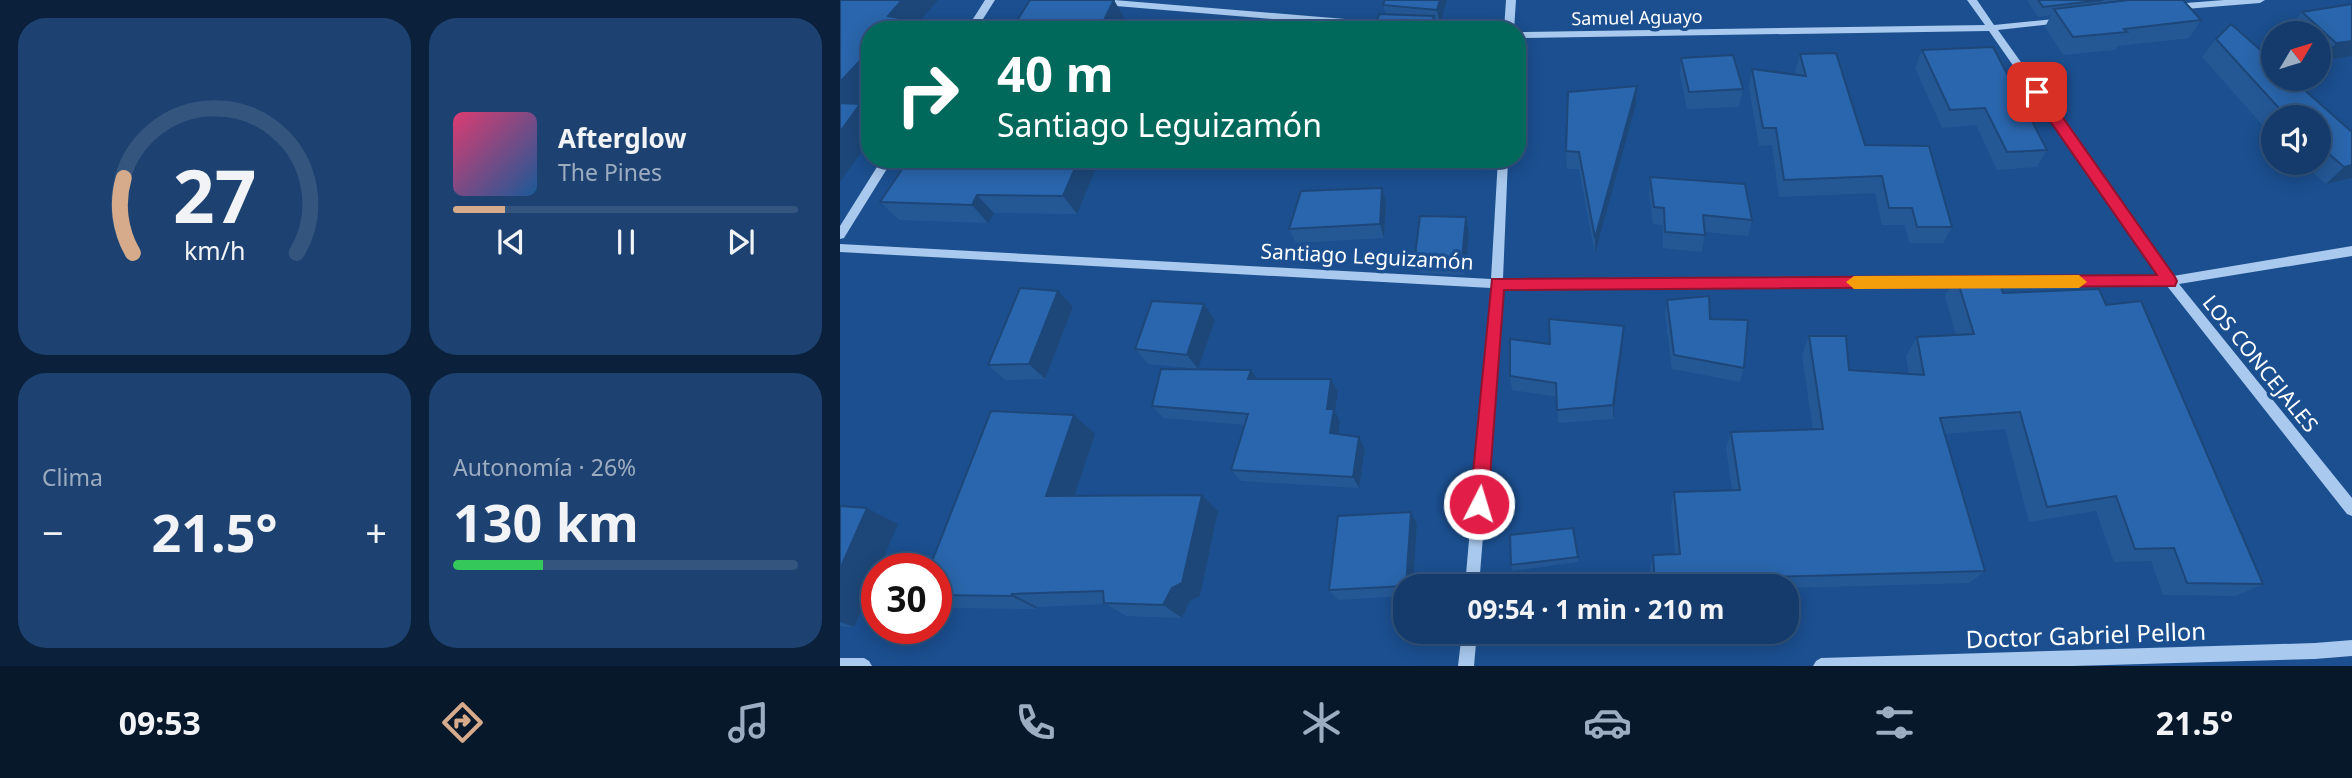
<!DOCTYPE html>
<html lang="es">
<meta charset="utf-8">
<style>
:root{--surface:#143b6b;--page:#1d4271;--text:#f1f3f6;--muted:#9dadc1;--line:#33557e;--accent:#d6ab8b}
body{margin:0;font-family:"Noto Sans",sans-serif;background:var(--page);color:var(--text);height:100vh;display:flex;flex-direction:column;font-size:26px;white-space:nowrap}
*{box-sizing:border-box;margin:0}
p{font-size:23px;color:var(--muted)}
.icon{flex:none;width:38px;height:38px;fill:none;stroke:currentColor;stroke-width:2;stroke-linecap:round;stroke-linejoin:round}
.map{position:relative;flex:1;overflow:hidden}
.drawer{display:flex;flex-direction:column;gap:18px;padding:18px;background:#0b203b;width:840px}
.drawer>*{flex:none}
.guide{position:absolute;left:21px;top:21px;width:665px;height:147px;border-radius:28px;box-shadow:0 4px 18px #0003,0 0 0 2px var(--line);background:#00695c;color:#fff;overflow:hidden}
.needle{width:46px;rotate:52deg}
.buttons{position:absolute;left:1421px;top:21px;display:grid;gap:14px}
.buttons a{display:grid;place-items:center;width:70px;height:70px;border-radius:50%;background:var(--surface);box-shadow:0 4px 18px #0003,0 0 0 2px var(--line);font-size:35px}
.speed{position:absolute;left:21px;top:553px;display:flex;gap:14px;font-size:35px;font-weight:700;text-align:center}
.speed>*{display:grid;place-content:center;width:91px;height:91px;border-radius:50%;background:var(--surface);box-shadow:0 4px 18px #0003,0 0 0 2px var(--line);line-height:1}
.speed .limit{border:10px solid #d22;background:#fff;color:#111}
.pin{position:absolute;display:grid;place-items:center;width:60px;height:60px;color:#fff;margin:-30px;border-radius:14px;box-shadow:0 4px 10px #0006}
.me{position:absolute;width:77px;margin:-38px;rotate:5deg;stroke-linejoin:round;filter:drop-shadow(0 0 5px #0008)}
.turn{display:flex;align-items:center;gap:24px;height:147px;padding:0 21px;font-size:32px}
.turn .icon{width:91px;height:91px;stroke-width:2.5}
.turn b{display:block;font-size:49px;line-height:60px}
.big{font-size:52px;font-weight:700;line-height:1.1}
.drawer .card{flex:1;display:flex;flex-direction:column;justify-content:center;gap:10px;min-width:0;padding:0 24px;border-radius:28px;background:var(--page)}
.drawer .dial{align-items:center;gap:0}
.dial svg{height:182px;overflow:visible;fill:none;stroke:var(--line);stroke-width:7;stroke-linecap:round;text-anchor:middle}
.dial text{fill:var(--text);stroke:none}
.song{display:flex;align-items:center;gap:21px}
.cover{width:84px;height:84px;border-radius:10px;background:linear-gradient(135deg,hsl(340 70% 55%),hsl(210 70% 35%))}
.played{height:7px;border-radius:4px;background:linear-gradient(90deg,var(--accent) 15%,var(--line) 15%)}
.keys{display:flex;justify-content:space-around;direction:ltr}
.heat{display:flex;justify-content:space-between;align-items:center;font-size:38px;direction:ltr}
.charge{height:10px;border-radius:5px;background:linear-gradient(90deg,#34c759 26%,var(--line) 0)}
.drawer .tiles{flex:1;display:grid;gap:18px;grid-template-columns:repeat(2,1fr)}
.trip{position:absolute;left:553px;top:574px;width:406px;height:70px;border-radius:28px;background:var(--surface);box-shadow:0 4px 18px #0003,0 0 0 2px var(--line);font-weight:700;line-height:70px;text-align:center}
.tabs{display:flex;height:112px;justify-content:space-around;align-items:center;background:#08182b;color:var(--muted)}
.tabs .icon{width:49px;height:49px}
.tabs .active{color:var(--accent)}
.tabs b{font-size:32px;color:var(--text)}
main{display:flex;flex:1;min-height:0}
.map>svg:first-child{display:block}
</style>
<main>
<section class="drawer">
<div class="tiles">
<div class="card dial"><svg viewBox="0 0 100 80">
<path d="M14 69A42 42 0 1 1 86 69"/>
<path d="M14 69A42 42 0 0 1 10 36" stroke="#d6ab8b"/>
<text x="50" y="56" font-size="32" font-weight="700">27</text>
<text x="50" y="72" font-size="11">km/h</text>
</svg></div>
<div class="card">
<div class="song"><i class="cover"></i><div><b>Afterglow</b><p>The Pines</p></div></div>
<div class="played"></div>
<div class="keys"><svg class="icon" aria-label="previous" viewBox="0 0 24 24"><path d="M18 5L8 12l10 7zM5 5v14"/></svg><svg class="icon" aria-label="pause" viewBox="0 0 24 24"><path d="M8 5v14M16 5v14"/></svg><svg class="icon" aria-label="next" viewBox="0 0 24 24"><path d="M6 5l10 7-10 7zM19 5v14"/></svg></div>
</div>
<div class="card"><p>Clima</p>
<div class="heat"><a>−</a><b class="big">21.5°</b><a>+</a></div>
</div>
<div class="card"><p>Autonomía · 26%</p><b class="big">130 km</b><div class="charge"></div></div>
</div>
</section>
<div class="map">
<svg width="1512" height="666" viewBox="0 0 1512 666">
<rect width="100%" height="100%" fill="#1b4f8f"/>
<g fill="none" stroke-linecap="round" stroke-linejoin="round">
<!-- minor -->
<path fill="#a9c9ee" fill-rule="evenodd" d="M 145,0 L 155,0 L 136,30 L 126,30 Z
M 235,0 L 274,0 L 553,23 L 558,26 L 553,29 L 240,3 Z
M 666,0 L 676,0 L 674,30 L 664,30 Z
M 1127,0 L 1137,0 L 1154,25 L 1224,18 L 1226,20 L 1221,23 L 1158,30 L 1333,276 L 1512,246 L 1512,256 L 1339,284 L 1512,498 L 1512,516 L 1507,514 L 1327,286 L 663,289 L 639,586 L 625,586 L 651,288 L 0,252 L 0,244 L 651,279 L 658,159 L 668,159 L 663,279 L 1320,276 L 1149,31 L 677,38 L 677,32 L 1145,25 Z
M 1384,0 L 1425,0 L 1420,3 L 1333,10 L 1328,7 L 1333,4 Z
M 42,159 L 53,159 L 4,238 L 0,239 L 0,226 Z
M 622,632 L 637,632 L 634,666 L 618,666 Z
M 1512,640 L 1512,656 L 1475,659 L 1233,666 L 973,666 L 976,661 L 981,658 L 1475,643 Z
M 0,658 L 24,658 L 29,661 L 32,666 L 0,666 Z"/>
</g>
<!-- wall -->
<path fill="#245895" d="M 607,0 L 600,24 L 536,26 L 546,14 L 543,5 Z
M 1187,0 L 1343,0 L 1361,20 L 1349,38 L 1278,46 L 1275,50 L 1223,55 L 1205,27 L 1211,15 L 1198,17 Z
M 1512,4 L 1512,56 L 1480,61 L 1479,60 L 1479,33 L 1451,33 L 1447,30 L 1462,12 Z
M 1391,24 L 1433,61 L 1433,79 L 1452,79 L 1512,132 L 1512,178 L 1486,184 L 1462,163 L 1479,163 L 1479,117 L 1433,117 L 1433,137 L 1362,57 L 1376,39 Z
M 1082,50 L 1207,150 L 1197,167 L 1157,170 L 1136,125 L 1102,128 L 1075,68 Z
M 960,54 L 1025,145 L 1112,227 L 1103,243 L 1069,243 L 1065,225 L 1042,225 L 1035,193 L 939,197 L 932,145 L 919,146 L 909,87 L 912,69 L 956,75 L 955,72 Z
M 841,58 L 903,89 L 899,107 L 847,109 L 840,75 Z
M 797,86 L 796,104 L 755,254 L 739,169 L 727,169 L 726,151 Z
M 260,159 L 237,214 L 154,213 L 148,223 L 59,220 L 40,202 Z
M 268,159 L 301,159 L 300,161 Z
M 810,177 L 912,220 L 908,236 L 865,232 L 862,252 L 823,248 L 823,225 L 813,224 L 809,194 Z
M 542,188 L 546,202 L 544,238 L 456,243 L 449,229 Z
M 626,217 L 629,233 L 625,275 L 579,273 L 575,256 Z
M 1116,276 L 1163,293 L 1266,305 L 1423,584 L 1396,596 L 1323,595 L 1311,561 L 1274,562 L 1256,511 L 1189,522 L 1165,429 L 1105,434 L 1145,571 L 1129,583 L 947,588 L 947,586 L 812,586 L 810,568 L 813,555 L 835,554 L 831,507 L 834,492 L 892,490 L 886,448 L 891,432 L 973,430 L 962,355 L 969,336 L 1009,370 L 1069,374 L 1066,356 L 1077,337 L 1116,335 L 1105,296 Z
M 218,291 L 233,307 L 205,379 L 165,380 L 148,365 Z
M 827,300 L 904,368 L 900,382 L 832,369 L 825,315 Z
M 375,320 L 358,369 L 308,364 L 295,349 Z
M 783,341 L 773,419 L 718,423 L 717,397 L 672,390 L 670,376 L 710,344 Z
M 417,379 L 491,379 L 498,392 L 495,411 L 500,421 L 498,434 L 519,437 L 525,449 L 519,488 L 401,481 L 391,470 L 405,425 L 324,418 L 312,406 Z
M 255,434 L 234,496 L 378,511 L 360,596 L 350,601 L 342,618 L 286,616 L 266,604 L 197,607 L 197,609 L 108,608 L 96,603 L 96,569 Z
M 0,506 L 27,508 L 58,524 L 14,627 L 0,626 Z
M 571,512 L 577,524 L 573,586 L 565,586 L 565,596 L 498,600 L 489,590 Z
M 738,557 L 738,562 L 672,571 L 671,565 Z"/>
<!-- shaded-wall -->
<path fill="#1d4779" d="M 62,0 L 98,0 L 72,30 L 48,30 L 48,16 Z
M 274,0 L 285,19 L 280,30 L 259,30 Z
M 600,0 L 607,0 L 600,24 L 597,10 Z
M 594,16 L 597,30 L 590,30 Z
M 1512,41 L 1512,56 L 1480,61 L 1496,43 Z
M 30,50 L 30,92 L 2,123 L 0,122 L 0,82 Z
M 797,86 L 796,104 L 755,254 L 755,238 Z
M 20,104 L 30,114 L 30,140 L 0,182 L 0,132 Z
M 239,159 L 260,159 L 237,214 L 223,196 Z
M 1512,165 L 1512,178 L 1486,184 L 1504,167 Z
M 542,188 L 546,202 L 544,238 L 540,224 Z
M 137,195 L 154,213 L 148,223 L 132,205 Z
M 626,217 L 629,233 L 625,275 L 622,259 Z
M 218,291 L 233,307 L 205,379 L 189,364 Z
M 364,304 L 375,320 L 358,369 L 347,355 Z
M 784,326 L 783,341 L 773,419 L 773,405 Z
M 411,370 L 420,383 L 408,379 Z
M 491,379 L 498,392 L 495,411 L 500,421 L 497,445 L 490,433 L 487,409 Z
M 234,415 L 255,434 L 229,512 L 206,496 Z
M 519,437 L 525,449 L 519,488 L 513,477 Z
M 362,495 L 378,511 L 360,596 L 350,601 L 342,618 L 323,605 L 332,588 Z
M 27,508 L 58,524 L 39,569 L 37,569 L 37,574 L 14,627 L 0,622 L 0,569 Z
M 571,512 L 577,524 L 573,586 L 566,586 Z
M 172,594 L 197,607 L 197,609 L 171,596 Z"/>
<!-- building -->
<path fill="#2a66ad" stroke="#1d4779" stroke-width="2" d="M 0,0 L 62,0 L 48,16 L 59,18 L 48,30 L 30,30 L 30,50 L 0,82 Z
M 190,0 L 274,0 L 259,30 L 171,30 Z
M 545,0 L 600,0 L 597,10 L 543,5 Z
M 1198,0 L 1263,0 L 1203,7 Z
M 1289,0 L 1343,0 L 1361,20 L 1284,29 L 1287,32 L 1233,37 L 1214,9 Z
M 1512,4 L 1512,41 L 1496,43 L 1462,12 Z
M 539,14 L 594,16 L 590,30 L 438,30 L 439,26 L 536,26 Z
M 1391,24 L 1433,61 L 1433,79 L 1452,79 L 1512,132 L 1512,165 L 1504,167 L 1479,145 L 1479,117 L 1447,117 L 1376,39 Z
M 1153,47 L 1207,150 L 1167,152 L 1145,108 L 1110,110 L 1082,50 Z
M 996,53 L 1025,145 L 1089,146 L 1112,227 L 1077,227 L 1072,208 L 1049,208 L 1042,176 L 944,180 L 936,128 L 923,128 L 912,69 L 966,76 L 960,54 Z
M 893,55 L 903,89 L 849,92 L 841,58 Z
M 797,86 L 755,238 L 739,152 L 726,151 L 728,92 Z
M 0,103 L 20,104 L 0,132 Z
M 69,159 L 239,159 L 223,196 L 137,195 L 132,205 L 40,202 Z
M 810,177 L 905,184 L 912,220 L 863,215 L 865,235 L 825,232 L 824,208 L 814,207 Z
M 542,188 L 540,224 L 449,229 L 461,191 Z
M 580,216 L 626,217 L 622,259 L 575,256 Z
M 1116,276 L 1157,277 L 1163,293 L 1259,289 L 1266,305 L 1301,301 L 1423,584 L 1347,583 L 1334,548 L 1295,549 L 1276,496 L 1207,507 L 1180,412 L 1100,418 L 1145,571 L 895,578 L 896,586 L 815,586 L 813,555 L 840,554 L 834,492 L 900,490 L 891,432 L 983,429 L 969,336 L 1006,336 L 1009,370 L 1084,375 L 1077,337 L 1134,334 Z
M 180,288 L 218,291 L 189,364 L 148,365 Z
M 869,296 L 870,319 L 908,320 L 904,368 L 834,355 L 827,300 Z
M 312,301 L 364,304 L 347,355 L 295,349 Z
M 709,319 L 784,326 L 773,405 L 717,410 L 716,383 L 670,376 L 670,339 L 710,344 Z
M 321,369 L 411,370 L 408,379 L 491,379 L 487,409 L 494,409 L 490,433 L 519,437 L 513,477 L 391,470 L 408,414 L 312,406 Z
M 151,411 L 234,415 L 206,496 L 362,495 L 342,583 L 332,588 L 323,605 L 264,603 L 263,591 L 172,594 L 171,596 L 96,595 L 96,569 L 89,569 Z
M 0,506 L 27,508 L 0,569 Z
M 571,512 L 566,586 L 489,590 L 498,516 Z
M 733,528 L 738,557 L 671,565 L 670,535 Z"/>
<!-- route -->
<path fill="#e11d48" stroke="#92132f" stroke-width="2" d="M 1197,87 L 1202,88 L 1335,277 L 1337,281 L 1335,286 L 664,290 L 648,504 L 645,510 L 639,512 L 633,510 L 630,504 L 652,279 L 1317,275 L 1192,95 L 1192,88 Z"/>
<!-- slow -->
<path fill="#f59e0b" d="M 1239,275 L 1247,282 L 1239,288 L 1014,289 L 1006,282 L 1014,276 Z"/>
<g text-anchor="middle" stroke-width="7" stroke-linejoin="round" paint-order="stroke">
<!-- far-street labels -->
<g font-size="18" fill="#fff" stroke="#1b4f8f">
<text transform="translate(797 18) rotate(-1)" y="6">Samuel Aguayo</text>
</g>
<!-- street labels -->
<g font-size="21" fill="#fff" stroke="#1b4f8f">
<text transform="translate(527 257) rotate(3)" y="7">Santiago Leguizamón</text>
<text transform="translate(1420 364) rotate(51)" y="7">LOS CONCEJALES</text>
</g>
<!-- near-street labels -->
<g font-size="24" fill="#fff" stroke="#1b4f8f">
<text transform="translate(1246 636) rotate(-2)" y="8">Doctor Gabriel Pellon</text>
</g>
</g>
</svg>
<div class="buttons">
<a><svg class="needle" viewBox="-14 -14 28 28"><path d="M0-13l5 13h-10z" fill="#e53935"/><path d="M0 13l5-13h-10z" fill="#9dadc1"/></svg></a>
<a><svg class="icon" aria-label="sound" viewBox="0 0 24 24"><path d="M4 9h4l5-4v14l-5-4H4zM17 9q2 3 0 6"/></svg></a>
</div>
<div class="speed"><div class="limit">30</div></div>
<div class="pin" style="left:1197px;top:92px;background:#d93025"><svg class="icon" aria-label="arrive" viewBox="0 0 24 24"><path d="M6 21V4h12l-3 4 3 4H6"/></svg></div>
<svg class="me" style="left:639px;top:504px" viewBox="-20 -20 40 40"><circle r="17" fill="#e11d48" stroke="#fff" stroke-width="3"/><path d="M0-11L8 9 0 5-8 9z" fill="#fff"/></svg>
<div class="trip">09:54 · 1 min · 210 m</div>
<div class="guide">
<div class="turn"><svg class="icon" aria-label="right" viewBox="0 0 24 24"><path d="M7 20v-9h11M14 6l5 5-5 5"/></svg><div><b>40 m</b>Santiago Leguizamón</div></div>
</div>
</div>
</main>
<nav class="tabs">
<b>09:53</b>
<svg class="icon active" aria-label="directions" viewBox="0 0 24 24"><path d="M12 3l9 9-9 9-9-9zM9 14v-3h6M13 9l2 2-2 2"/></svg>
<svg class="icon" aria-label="music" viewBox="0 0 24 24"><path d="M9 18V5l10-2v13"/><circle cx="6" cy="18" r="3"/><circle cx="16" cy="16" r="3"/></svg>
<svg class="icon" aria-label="phone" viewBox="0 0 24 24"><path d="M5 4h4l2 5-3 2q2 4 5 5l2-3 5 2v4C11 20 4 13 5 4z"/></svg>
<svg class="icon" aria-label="climate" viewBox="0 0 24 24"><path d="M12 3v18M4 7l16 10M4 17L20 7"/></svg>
<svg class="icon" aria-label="car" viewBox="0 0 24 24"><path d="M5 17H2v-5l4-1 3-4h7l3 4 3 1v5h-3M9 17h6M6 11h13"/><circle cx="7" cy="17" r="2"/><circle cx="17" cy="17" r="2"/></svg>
<svg class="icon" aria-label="filters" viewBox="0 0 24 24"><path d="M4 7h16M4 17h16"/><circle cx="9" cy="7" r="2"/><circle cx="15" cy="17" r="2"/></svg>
<b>21.5°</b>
</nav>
